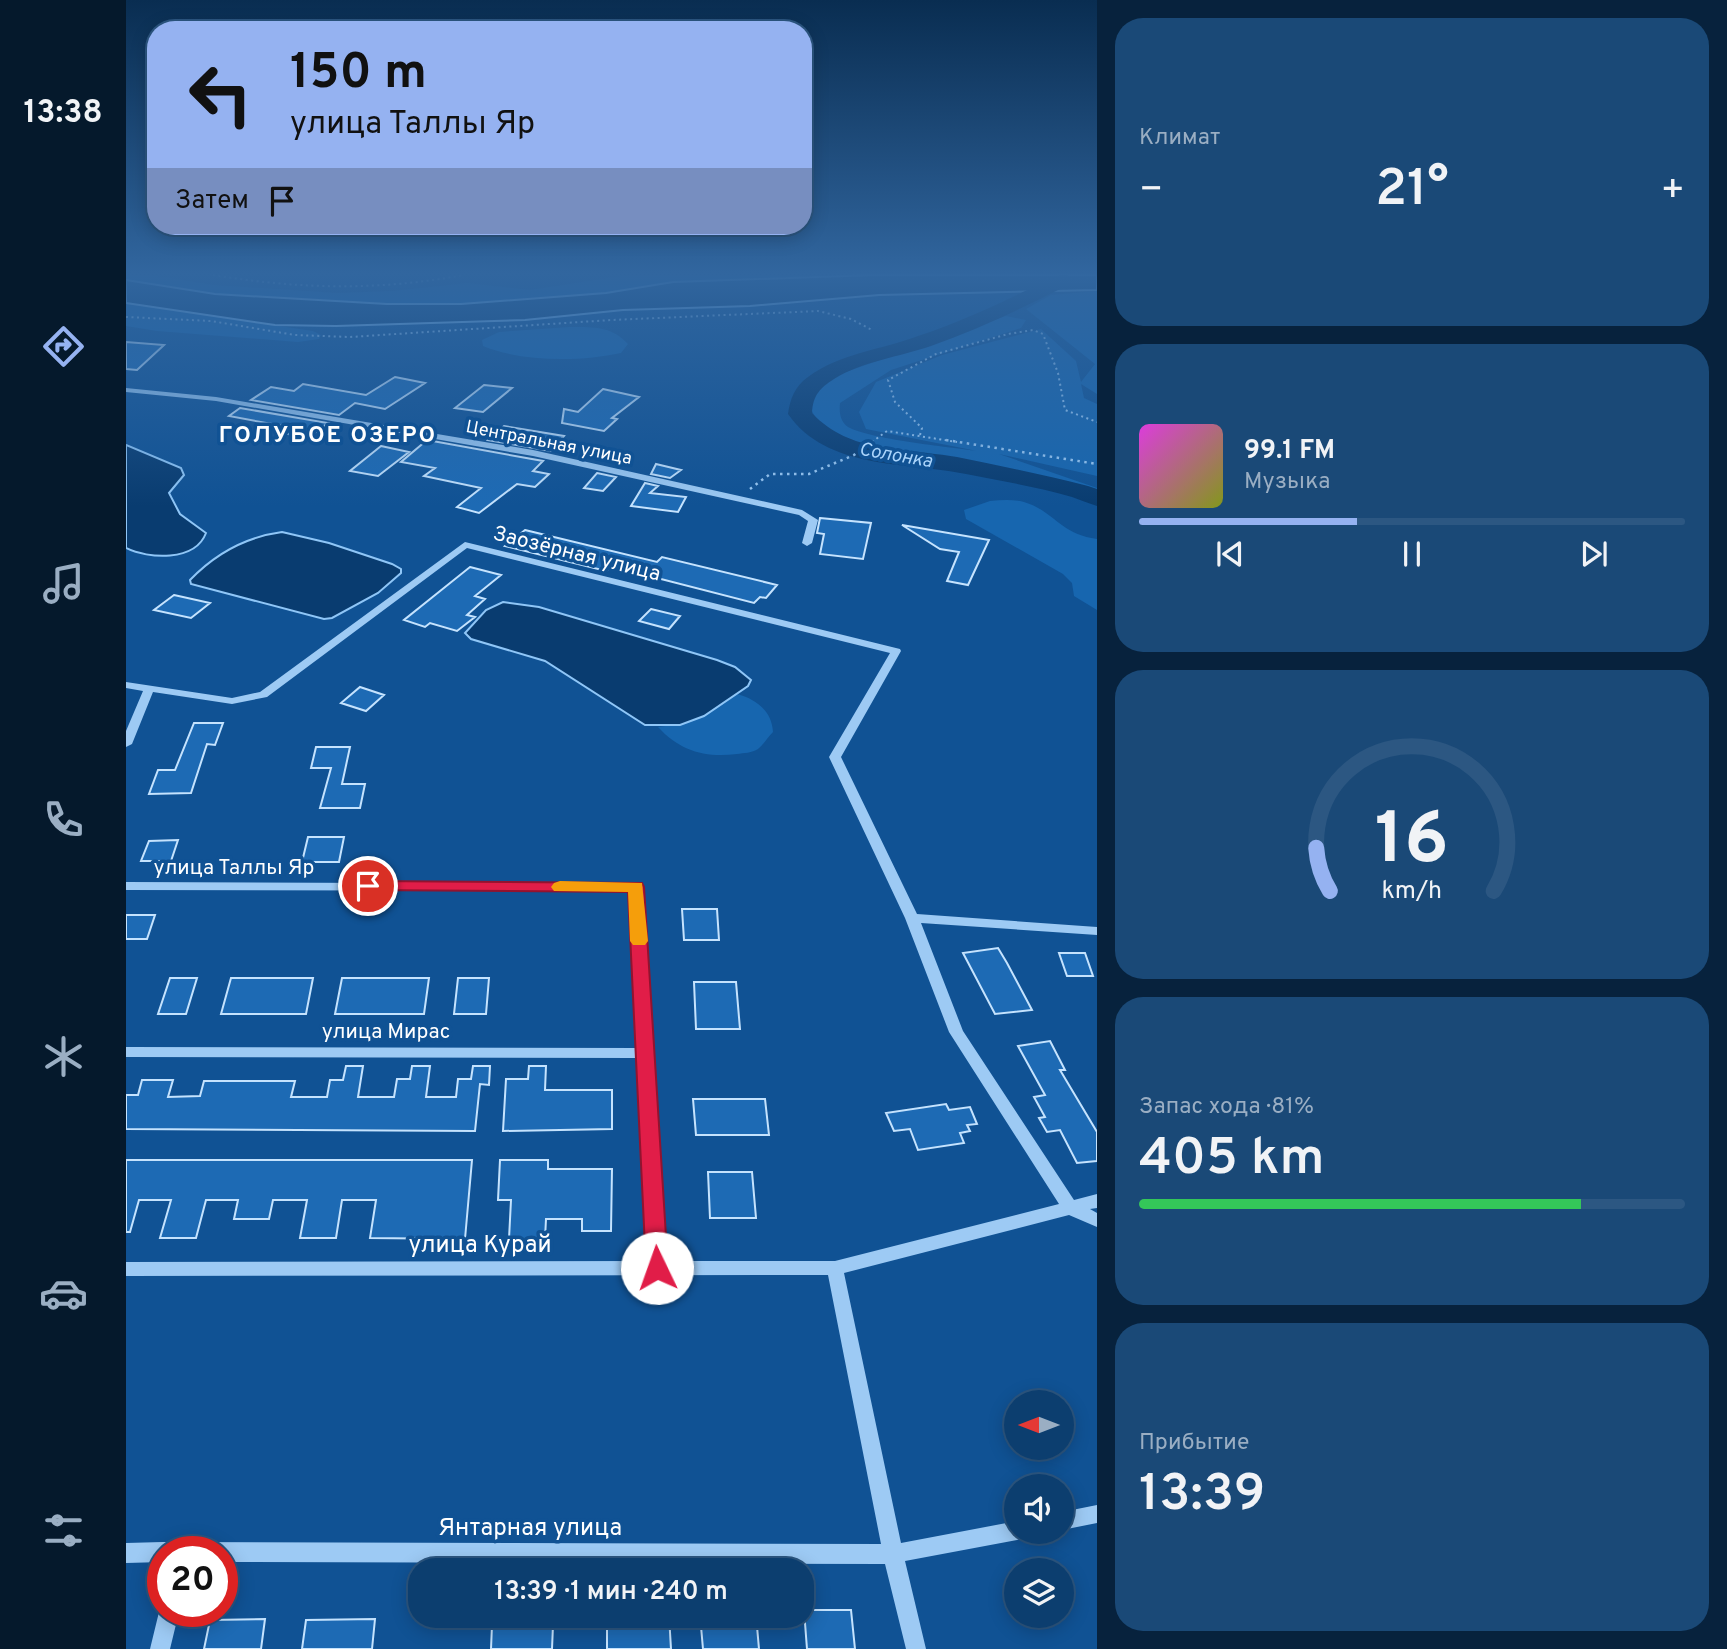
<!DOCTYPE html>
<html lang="ru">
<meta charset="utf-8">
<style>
:root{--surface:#0c3e6f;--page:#1a4977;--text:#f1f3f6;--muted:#9aaec3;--line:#2c5782;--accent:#95b2f1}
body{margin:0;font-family:Overpass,sans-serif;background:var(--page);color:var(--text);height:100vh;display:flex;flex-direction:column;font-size:26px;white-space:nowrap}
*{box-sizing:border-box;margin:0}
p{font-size:23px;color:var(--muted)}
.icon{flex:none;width:38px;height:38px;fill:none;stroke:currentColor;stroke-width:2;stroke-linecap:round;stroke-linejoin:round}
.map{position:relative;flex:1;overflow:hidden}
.sheet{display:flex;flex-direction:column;gap:18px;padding:18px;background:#07223d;width:630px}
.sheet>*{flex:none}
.top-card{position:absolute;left:21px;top:21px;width:665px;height:214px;border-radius:28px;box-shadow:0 4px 18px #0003,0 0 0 2px var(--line);background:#95b2f1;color:#111;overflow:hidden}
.needle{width:46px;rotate:270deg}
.tools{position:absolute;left:878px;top:1390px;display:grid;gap:14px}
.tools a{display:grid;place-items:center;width:70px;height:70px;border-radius:50%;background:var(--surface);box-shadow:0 4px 18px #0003,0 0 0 2px var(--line);font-size:35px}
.speed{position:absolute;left:21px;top:1536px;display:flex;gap:14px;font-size:35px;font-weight:700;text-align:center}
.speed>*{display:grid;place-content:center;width:91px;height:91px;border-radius:50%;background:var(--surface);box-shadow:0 4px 18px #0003,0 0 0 2px var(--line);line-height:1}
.speed .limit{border:10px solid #d22;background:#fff;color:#111}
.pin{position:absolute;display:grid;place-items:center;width:60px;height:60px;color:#fff;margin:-30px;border:4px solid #fff;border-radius:50%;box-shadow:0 2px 7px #0007}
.me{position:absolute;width:77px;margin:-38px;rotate:357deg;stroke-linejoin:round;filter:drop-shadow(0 0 5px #0008)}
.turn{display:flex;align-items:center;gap:24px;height:147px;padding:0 28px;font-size:32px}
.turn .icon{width:91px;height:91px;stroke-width:2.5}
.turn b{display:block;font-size:49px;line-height:60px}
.then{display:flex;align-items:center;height:66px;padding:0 28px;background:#0003;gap:14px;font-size:26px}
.big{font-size:52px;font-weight:600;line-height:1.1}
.sheet .widget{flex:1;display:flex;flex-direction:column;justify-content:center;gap:10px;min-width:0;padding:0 24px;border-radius:28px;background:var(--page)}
.sheet .dial{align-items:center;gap:0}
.dial svg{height:182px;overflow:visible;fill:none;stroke:var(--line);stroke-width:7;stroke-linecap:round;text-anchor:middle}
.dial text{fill:var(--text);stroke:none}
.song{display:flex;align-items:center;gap:21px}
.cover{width:84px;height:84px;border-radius:10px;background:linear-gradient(135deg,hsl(300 70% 55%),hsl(70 70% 35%))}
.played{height:7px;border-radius:4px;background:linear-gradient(90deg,var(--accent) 40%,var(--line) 40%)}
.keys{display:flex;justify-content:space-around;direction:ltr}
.heat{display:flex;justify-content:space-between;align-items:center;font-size:38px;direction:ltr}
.charge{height:10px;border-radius:5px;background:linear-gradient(90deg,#34c759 81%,var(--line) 0)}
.trip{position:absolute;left:282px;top:1558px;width:406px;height:70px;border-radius:28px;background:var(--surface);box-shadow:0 4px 18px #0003,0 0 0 2px var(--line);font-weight:600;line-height:70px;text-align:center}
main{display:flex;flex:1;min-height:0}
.dock{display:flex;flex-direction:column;width:126px;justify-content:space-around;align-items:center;background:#05192c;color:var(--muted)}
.dock .icon{width:49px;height:49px}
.dock .current{color:var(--accent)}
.dock b{font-size:32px;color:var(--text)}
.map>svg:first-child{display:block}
</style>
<main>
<nav class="dock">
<b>13:38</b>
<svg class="icon current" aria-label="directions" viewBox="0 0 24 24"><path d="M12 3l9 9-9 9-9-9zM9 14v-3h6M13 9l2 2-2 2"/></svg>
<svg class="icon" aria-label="music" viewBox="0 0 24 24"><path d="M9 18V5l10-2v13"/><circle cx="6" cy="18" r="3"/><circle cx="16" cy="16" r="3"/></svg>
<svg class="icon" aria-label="phone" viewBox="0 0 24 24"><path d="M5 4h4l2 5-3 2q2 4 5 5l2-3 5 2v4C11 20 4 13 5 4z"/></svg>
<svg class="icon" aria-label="climate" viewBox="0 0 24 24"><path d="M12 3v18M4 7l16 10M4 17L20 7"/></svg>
<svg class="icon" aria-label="car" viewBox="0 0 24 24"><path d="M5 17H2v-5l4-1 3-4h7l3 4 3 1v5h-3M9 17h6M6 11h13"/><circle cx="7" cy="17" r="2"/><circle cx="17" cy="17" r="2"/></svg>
<svg class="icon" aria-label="filters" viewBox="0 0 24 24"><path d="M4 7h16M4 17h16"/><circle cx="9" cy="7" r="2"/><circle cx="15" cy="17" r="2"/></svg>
</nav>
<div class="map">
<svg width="971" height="1649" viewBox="0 0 971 1649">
<rect width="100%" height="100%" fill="#105294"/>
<!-- green -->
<path fill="#1766af" d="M 0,275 L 24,275 L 88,285 L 211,293 L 267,291 L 341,283 L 404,290 L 502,275 L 747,275 L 547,282 L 480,293 L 335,304 L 261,304 L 89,294 L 0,280 Z
M 971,291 L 971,394 L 955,384 L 958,398 L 971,404 L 971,476 L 873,454 L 971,488 L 971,498 C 928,481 881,470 836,461 C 798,453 703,450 686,411 C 679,394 698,382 711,375 L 880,316 L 900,320 L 895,328 L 765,370 L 714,403 C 713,412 714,421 722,427 C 743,439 823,447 851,451 L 740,429 L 733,412 L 750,382 L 816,355 L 915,329 L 950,361 L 955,382 L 969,364 L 900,309 L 925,295 Z
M 0,303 L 187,331 L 195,335 L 193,339 L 172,342 L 31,331 L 0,326 Z
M 444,327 C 467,327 486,326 502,344 L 495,353 C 454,362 396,362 357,346 L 356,340 L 373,332 Z
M 864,501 C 875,500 887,499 898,502 C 928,511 934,534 971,539 L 971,610 L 948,596 L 946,583 L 937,574 L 840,519 L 838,510 Z
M 611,694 C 630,699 646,711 647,732 C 642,737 638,744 632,749 C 626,753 618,753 611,754 C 579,758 554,751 532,727 C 562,724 587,711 611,694 Z"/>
<!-- water -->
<path fill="#093c70" stroke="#8fc6f7" stroke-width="2" d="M 747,275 L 971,275 L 971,290 L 753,295 L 624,306 L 497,310 L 399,320 L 210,326 L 149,325 L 0,303 L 0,280 L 89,294 L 261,304 L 335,304 L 480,293 L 547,282 Z
M 0,445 L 55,468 L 58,475 L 43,493 L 54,514 L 80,533 C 69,562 22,559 0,548 Z
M 156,532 L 203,543 L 266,564 L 275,569 L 275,573 L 252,593 L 206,618 L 198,619 L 65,584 L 64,580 C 90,553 119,537 156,532 Z
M 377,602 L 413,607 L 591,660 L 609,667 L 625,680 L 622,686 L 578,716 L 554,725 L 519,725 L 419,661 L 345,639 L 339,633 L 360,610 Z"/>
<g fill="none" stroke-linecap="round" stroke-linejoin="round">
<!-- river -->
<path fill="#093c70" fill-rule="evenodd" d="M 930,276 L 941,275 L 947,280 L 944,284 C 899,307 853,329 805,346 C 773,357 737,361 708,379 C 694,388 687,395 686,413 C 724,454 780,448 831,457 C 875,466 919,475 962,486 L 971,489 L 971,506 C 962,503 954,500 946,497 C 912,487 875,481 840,474 C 781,462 701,470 662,414 C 664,399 669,386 682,377 C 714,353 755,350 792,336 C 840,320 885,298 930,276 Z"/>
</g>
<!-- building -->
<path fill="#1d6ab4" stroke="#c5e3fe" stroke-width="2" d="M 0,342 L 38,345 L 11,370 L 0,369 Z
M 269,377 L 299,383 L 259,409 L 229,403 L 213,415 L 125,400 L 145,387 L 168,391 L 177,384 L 240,395 Z
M 358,385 L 386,388 L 357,412 L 329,408 Z
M 477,389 L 513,397 L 486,418 L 491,419 L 478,431 L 436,423 L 438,409 L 452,412 Z
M 114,408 L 202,423 L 182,438 L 152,432 L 162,427 L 103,416 Z
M 378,426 L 438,436 L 425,451 L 362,440 Z
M 301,440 L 417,461 L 407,471 L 423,474 L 409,487 L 391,484 L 353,513 L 331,507 L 355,488 L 298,476 L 309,468 L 275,462 Z
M 255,446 L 283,452 L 252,476 L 224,471 Z
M 530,464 L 555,470 L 544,478 L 525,474 Z
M 471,473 L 490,477 L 477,491 L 458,488 Z
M 519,483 L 532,486 L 524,493 L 560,497 L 552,512 L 505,506 Z
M 694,518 L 745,523 L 737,559 L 694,554 L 698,534 L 691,533 Z
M 776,525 L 863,540 L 842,585 L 821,581 L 833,552 L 814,549 Z
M 399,530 L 531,562 L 536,557 L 651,585 L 640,598 L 634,597 L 628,603 L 500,570 L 485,567 L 480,571 L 379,546 Z
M 344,567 L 375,575 L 349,596 L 359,599 L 341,615 L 349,617 L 331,631 L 304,623 L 299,627 L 278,620 Z
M 48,595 L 84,603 L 65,618 L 28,610 Z
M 525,609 L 554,616 L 543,629 L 513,621 Z
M 234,687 L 258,695 L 240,711 L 215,703 Z
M 68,723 L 97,723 L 89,745 L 81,744 L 65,793 L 23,794 L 32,770 L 49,770 Z
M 190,747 L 224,747 L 216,784 L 239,784 L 234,808 L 194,808 L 205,768 L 185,768 Z
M 182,837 L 218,837 L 213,862 L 176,862 Z
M 52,840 L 45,861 L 15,861 L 23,841 Z
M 556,909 L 591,909 L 593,940 L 558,940 Z
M 0,915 L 29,915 L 21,939 L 0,939 Z
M 872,948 L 881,963 L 906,1010 L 869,1014 L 837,953 Z
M 933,953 L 959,953 L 967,976 L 941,976 Z
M 44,978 L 71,978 L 60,1014 L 32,1014 Z
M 105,978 L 187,978 L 180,1014 L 95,1014 Z
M 216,978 L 303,978 L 298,1014 L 209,1014 Z
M 332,978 L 363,978 L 360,1014 L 328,1014 Z
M 568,982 L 610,982 L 614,1029 L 570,1029 Z
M 924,1041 L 939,1070 L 934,1070 L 971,1132 L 971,1161 L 951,1163 L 934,1130 L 921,1132 L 913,1118 L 919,1117 L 908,1097 L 919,1095 L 892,1046 Z
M 220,1066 L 237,1066 L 232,1097 L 268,1097 L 271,1079 L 284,1079 L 286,1066 L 304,1066 L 300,1097 L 330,1097 L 332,1079 L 345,1079 L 347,1066 L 364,1066 L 363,1085 L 354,1084 L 349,1131 L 0,1129 L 0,1095 L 12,1095 L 16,1080 L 47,1080 L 42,1097 L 74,1096 L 78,1081 L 169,1081 L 165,1097 L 201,1097 L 204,1080 L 217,1080 Z
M 403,1066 L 420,1066 L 419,1090 L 486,1090 L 486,1129 L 377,1131 L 380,1079 L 402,1079 Z
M 567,1099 L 639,1099 L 643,1135 L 570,1135 Z
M 820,1104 L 823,1110 L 844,1107 L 851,1124 L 841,1125 L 844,1131 L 834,1133 L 838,1143 L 792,1150 L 784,1129 L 768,1131 L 760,1113 Z
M 0,1160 L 346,1160 L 339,1239 L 244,1238 L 250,1200 L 216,1200 L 210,1238 L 174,1238 L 181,1200 L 147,1200 L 143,1219 L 108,1219 L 112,1200 L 80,1200 L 70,1238 L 34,1238 L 45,1200 L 13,1200 L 4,1232 L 0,1232 Z
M 374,1160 L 422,1160 L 422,1169 L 486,1169 L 485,1231 L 456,1231 L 456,1219 L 420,1219 L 419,1239 L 383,1239 L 385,1200 L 372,1200 Z
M 582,1172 L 626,1172 L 630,1218 L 584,1218 Z
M 678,1610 L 725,1610 L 729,1649 L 681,1649 Z
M 543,1615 L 545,1649 L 481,1649 L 481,1616 Z
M 574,1615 L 630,1615 L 633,1649 L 577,1649 Z
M 139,1619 L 135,1649 L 78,1649 L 84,1620 Z
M 249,1619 L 246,1649 L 176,1649 L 180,1620 Z
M 366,1625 L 427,1625 L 426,1649 L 365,1649 Z"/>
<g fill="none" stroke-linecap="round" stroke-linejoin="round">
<!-- path-far1 -->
<path stroke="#9dcaf4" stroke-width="2" stroke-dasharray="2 3.5" stroke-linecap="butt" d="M 87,275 C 172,289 253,291 337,275
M 0,317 L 85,321 L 169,335 L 224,337 L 485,320 L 692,311 L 725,319 L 746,330
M 794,435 L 796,428 L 769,402 L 762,380 L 810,354 L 882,334 L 907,330 L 917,334 L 932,373 L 939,410 L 971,422
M 746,442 L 761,431 L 831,442"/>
<!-- path -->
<path stroke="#9dcaf4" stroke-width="2.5" stroke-dasharray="2.5 4.5" stroke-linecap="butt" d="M 820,440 L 971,464
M 624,489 L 644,474 L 683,474 L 728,455 L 748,440"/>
<!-- minor -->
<path fill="#9dcaf4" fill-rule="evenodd" d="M 0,388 L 90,397 L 407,450 L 676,510 L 692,520 L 686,543 L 681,546 L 676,543 L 682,521 L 673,515 L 407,456 L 90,401 L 0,392 Z
M 339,542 L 774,649 L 775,651 L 715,757 L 791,914 L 971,927 L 971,935 L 795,923 L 837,1031 L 948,1200 L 971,1194 L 971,1208 L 964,1209 L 971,1213 L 971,1227 L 943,1215 L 718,1273 L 775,1543 L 891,1521 L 891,1531 L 900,1531 L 898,1537 L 891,1540 L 779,1561 L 800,1649 L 780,1649 L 759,1564 L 96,1562 L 96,1552 L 37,1552 L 37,1562 L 0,1563 L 0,1543 L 37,1542 L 755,1544 L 702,1275 L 0,1276 L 0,1262 L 522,1261 L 512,1058 L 0,1057 L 0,1047 L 512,1048 L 504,891 L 0,890 L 0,882 L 515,884 L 516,887 L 539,1261 L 709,1261 L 933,1204 L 823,1032 L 779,918 L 703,757 L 764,653 L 341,548 L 141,697 L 106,704 L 27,692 L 6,744 L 0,747 L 0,731 L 17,691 L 0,688 L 0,682 L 106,698 L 134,692 Z
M 971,1505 L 971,1523 L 936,1530 L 936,1512 Z
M 37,1604 L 37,1612 L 53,1612 L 44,1649 L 24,1649 L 33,1612 Z"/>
</g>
<!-- sky -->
<linearGradient id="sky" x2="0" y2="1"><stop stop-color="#092d51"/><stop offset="0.54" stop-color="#31669f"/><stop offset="1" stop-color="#31669f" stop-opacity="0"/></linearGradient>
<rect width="971" height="506" fill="url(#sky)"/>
<!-- route -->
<path fill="#e11d48" stroke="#92132f" stroke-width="2" d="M 242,881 L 516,883 L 518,887 L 542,1268 L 538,1274 L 531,1277 L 523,1274 L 520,1268 L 502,892 L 236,890 L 233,886 L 236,883 Z"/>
<!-- slow -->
<path fill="#f59e0b" d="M 434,881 L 516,883 L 522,941 L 519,945 L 507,945 L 504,941 L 502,892 L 428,891 L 425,887 L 428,883 Z"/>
<g text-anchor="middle" stroke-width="7" stroke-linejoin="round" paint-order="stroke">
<!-- far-street labels -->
<g font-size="18" fill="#fff" stroke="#105294">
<text transform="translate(423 442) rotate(11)" y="6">Центральная улица</text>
</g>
<!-- far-water labels -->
<g font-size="19" font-style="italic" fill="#aad4fb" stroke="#105294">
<text transform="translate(770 454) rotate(10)" y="7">Солонка</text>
</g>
<!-- street labels -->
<g font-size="21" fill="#fff" stroke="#105294">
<text transform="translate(451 553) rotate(14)" y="7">Заозёрная улица</text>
<text x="108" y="874">улица Таллы Яр</text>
<text x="260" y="1038">улица Мирас</text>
</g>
<!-- far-district labels -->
<g font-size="23" font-weight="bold" letter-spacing="2" fill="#fff" stroke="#105294">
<text x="202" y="442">ГОЛУБОЕ ОЗЕРО</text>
</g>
<!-- near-street labels -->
<g font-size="24" fill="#fff" stroke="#105294">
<text x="354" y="1252">улица Курай</text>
<text x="404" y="1535">Янтарная улица</text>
</g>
</g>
</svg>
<div class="tools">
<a><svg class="needle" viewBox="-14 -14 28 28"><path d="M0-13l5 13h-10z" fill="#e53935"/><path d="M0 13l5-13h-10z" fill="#9aaec3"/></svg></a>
<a><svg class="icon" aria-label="sound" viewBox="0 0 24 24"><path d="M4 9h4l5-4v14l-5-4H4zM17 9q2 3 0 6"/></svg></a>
<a><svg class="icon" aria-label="layers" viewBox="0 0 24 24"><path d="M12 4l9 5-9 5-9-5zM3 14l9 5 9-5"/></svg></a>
</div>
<div class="speed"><div class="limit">20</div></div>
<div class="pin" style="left:242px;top:886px;background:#d93025"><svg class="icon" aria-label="arrive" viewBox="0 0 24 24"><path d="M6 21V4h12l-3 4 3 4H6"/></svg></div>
<svg class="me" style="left:531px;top:1268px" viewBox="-20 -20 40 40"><circle r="19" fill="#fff"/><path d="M0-13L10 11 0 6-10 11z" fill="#e11d48"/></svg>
<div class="trip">13:39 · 1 мин · 240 m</div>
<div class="top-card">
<div class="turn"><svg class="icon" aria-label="left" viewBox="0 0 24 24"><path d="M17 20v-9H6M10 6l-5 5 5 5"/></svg><div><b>150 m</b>улица Таллы Яр</div></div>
<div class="then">Затем<svg class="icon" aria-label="arrive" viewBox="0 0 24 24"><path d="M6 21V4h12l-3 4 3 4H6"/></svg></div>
</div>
</div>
<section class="sheet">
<div class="widget"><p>Климат</p>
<div class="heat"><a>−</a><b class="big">21°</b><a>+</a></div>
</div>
<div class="widget">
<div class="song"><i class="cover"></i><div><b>99.1 FM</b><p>Музыка</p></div></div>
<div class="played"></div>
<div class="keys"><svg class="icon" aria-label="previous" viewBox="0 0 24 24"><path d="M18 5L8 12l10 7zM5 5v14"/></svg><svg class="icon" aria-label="pause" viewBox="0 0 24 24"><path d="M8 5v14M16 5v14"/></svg><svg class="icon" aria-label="next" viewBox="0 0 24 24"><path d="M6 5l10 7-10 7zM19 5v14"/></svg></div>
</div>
<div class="widget dial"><svg viewBox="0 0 100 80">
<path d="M14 69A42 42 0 1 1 86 69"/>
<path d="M14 69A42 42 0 0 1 8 50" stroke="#95b2f1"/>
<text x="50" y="56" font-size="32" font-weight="700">16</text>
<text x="50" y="72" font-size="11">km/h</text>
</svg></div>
<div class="widget"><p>Запас хода · 81%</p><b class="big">405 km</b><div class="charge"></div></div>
<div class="widget"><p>Прибытие</p><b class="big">13:39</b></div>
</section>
</main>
